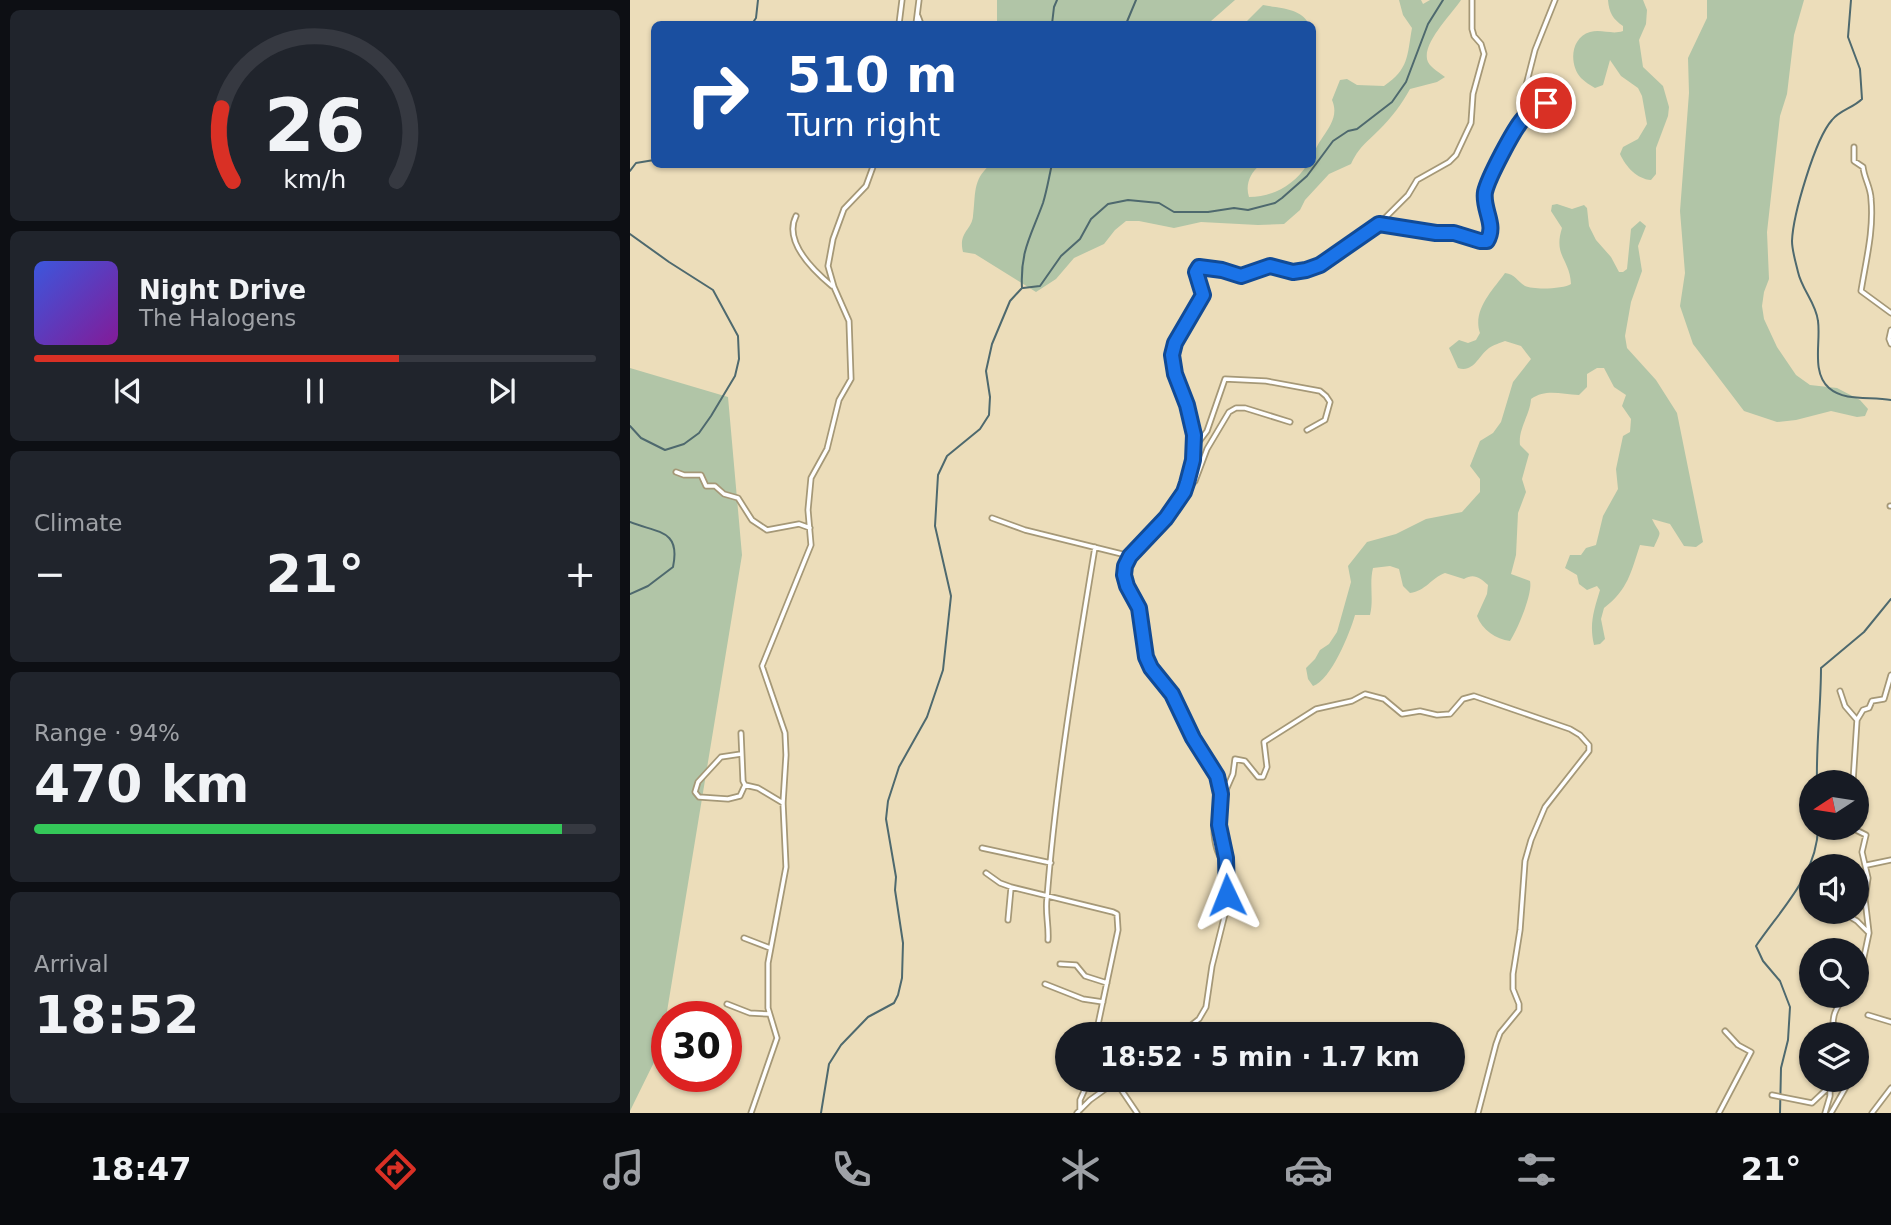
<!DOCTYPE html>
<meta charset="utf-8">
<style>
:root{--surface:#171b24;--page:#20242c;--text:#f1f3f6;--muted:#9ea1a6;--line:#363941;--accent:#d93025}
body{margin:0;font-family:"DejaVu Sans",sans-serif;background:var(--page);color:var(--text);height:100vh;display:flex;flex-direction:column;font-size:26px;white-space:nowrap}
*{box-sizing:border-box;margin:0}
p{font-size:23px;color:var(--muted)}
.icon{flex:none;width:38px;height:38px;fill:none;stroke:currentColor;stroke-width:2;stroke-linecap:round;stroke-linejoin:round}
.map{position:relative;flex:1;overflow:hidden}
.details{display:flex;flex-direction:column;gap:10px;padding:10px;background:#0d0f14;width:630px}
.details>*{flex:none}
.banner{position:absolute;left:21px;top:21px;width:665px;height:147px;border-radius:10px;box-shadow:0 2px 5px #0004;background:#1a4fa0;color:#fff;overflow:hidden}
.needle{width:46px;rotate:258deg}
.fabs{position:absolute;left:1169px;top:770px;display:grid;gap:14px}
.fabs a{display:grid;place-items:center;width:70px;height:70px;border-radius:50%;background:var(--surface);box-shadow:0 2px 5px #0004;font-size:35px}
.speed{position:absolute;left:21px;top:1001px;display:flex;gap:14px;font-size:35px;font-weight:700;text-align:center}
.speed>*{display:grid;place-content:center;width:91px;height:91px;border-radius:50%;background:var(--surface);box-shadow:0 2px 5px #0004;line-height:1}
.speed .limit{border:10px solid #d22;background:#fff;color:#111}
.pin{position:absolute;display:grid;place-items:center;width:60px;height:60px;color:#fff;margin:-30px;border:4px solid #fff;border-radius:50%;box-shadow:0 2px 7px #0007}
.me{position:absolute;width:77px;margin:-38px;rotate:358deg;stroke-linejoin:round;filter:drop-shadow(0 0 5px #0008)}
.turn{display:flex;align-items:center;gap:24px;height:147px;padding:0 21px;font-size:32px}
.turn .icon{width:91px;height:91px;stroke-width:2.5}
.turn b{display:block;font-size:49px;line-height:60px}
.big{font-size:52px;font-weight:800;line-height:1.1}
.details .card{flex:1;display:flex;flex-direction:column;justify-content:center;gap:10px;min-width:0;padding:0 24px;border-radius:10px;background:var(--page)}
.details .dial{align-items:center;gap:0}
.dial svg{height:182px;overflow:visible;fill:none;stroke:var(--line);stroke-width:7;stroke-linecap:round;text-anchor:middle}
.dial text{fill:var(--text);stroke:none}
.song{display:flex;align-items:center;gap:21px}
.cover{width:84px;height:84px;border-radius:10px;background:linear-gradient(135deg,hsl(230 70% 55%),hsl(290 70% 35%))}
.played{height:7px;border-radius:4px;background:linear-gradient(90deg,var(--accent) 65%,var(--line) 65%)}
.keys{display:flex;justify-content:space-around;direction:ltr}
.heat{display:flex;justify-content:space-between;align-items:center;font-size:38px;direction:ltr}
.charge{height:10px;border-radius:5px;background:linear-gradient(90deg,#34c759 94%,var(--line) 0)}
.trip{position:absolute;left:425px;top:1022px;width:410px;height:70px;border-radius:35px;background:var(--surface);box-shadow:0 2px 5px #0004;font-weight:800;line-height:70px;text-align:center}
.tabs{display:flex;height:112px;justify-content:space-around;align-items:center;background:#090b0e;color:var(--muted)}
.tabs .icon{width:49px;height:49px}
.tabs .active{color:var(--accent)}
.tabs b{font-size:32px;color:var(--text)}
main{display:flex;flex:1;min-height:0}
.map>svg:first-child{display:block}
</style>
<main>
<section class="details">
<div class="card dial"><svg viewBox="0 0 100 80">
<path d="M14 69A42 42 0 1 1 86 69"/>
<path d="M14 69A42 42 0 0 1 9 37" stroke="#d93025"/>
<text x="50" y="56" font-size="32" font-weight="700">26</text>
<text x="50" y="72" font-size="11">km/h</text>
</svg></div>
<div class="card">
<div class="song"><i class="cover"></i><div><b>Night Drive</b><p>The Halogens</p></div></div>
<div class="played"></div>
<div class="keys"><svg class="icon" aria-label="previous" viewBox="0 0 24 24"><path d="M18 5L8 12l10 7zM5 5v14"/></svg><svg class="icon" aria-label="pause" viewBox="0 0 24 24"><path d="M8 5v14M16 5v14"/></svg><svg class="icon" aria-label="next" viewBox="0 0 24 24"><path d="M6 5l10 7-10 7zM19 5v14"/></svg></div>
</div>
<div class="card"><p>Climate</p>
<div class="heat"><a>−</a><b class="big">21°</b><a>+</a></div>
</div>
<div class="card"><p>Range · 94%</p><b class="big">470 km</b><div class="charge"></div></div>
<div class="card"><p>Arrival</p><b class="big">18:52</b></div>
</section>
<div class="map">
<svg width="1261" height="1113" viewBox="0 0 1261 1113">
<rect width="100%" height="100%" fill="#ecddba"/>
<!-- green -->
<path fill="#b1c5a7" d="M 367,0 L 605,0 L 581,21 L 572,24 L 367,24 Z
M 769,0 L 791,0 L 793,4 L 800,0 L 831,0 C 822,14 790,45 798,62 C 801,68 810,73 815,77 L 807,82 L 780,89 C 772,104 761,118 749,130 C 736,143 729,147 721,164 L 699,174 L 675,200 L 670,210 L 654,224 L 628,225 L 571,222 L 544,228 L 509,221 L 496,221 L 485,230 L 474,244 L 444,258 L 426,279 L 406,292 L 345,254 L 333,252 C 328,232 342,230 343,216 C 346,195 342,180 360,165 L 630,165 C 620,173 615,185 619,197 C 643,197 664,185 677,165 L 682,164 C 682,139 713,125 702,100 L 710,80 L 717,79 L 727,85 L 754,86 C 779,69 777,56 782,28 L 773,15 Z
M 978,0 L 1013,0 L 1017,10 L 1016,24 L 1009,40 L 1013,67 L 1033,86 L 1039,107 L 1038,116 L 1026,148 L 1026,174 L 1021,180 C 1007,179 996,167 990,154 L 993,147 L 1008,139 L 1017,124 L 1012,96 L 1008,88 L 991,76 L 980,60 L 973,85 L 965,88 C 960,85 955,82 951,78 C 939,65 940,38 960,32 C 972,29 982,35 993,31 L 993,26 C 983,19 979,13 978,0 Z
M 1077,0 L 1174,0 L 1164,35 L 1157,94 L 1150,116 L 1137,232 L 1139,279 L 1134,292 L 1132,306 L 1134,319 L 1147,347 L 1166,375 L 1180,385 L 1207,388 L 1230,400 L 1238,409 L 1235,416 L 1227,417 L 1201,411 L 1166,420 L 1147,422 L 1114,411 L 1063,344 L 1050,306 L 1055,273 L 1050,211 L 1059,93 L 1058,58 L 1077,18 Z
M 633,5 C 649,8 671,8 679,24 L 614,24 Z
M 927,204 L 942,209 L 954,205 L 957,208 L 959,226 L 966,240 L 981,257 L 989,272 L 993,272 L 997,269 L 1001,229 L 1010,221 L 1016,226 L 1008,246 L 1012,271 L 1001,302 L 995,336 L 997,348 L 1026,380 L 1047,413 L 1073,542 L 1066,547 L 1054,546 L 1040,524 L 1022,519 C 1030,536 1033,528 1024,547 L 1010,545 C 1001,572 998,590 974,608 L 971,619 L 975,639 L 970,644 L 964,645 C 959,624 964,610 970,590 L 967,586 L 957,590 L 949,584 L 947,575 L 935,568 L 940,555 L 951,555 L 956,548 L 966,545 L 973,516 L 988,489 L 986,469 L 993,436 L 1000,432 L 1001,419 L 992,406 L 996,395 L 984,387 L 974,368 L 967,368 L 957,374 L 957,387 L 949,395 C 932,395 917,388 901,399 C 900,415 888,429 890,445 L 899,454 L 892,479 L 896,492 L 888,513 L 886,555 L 881,574 L 900,581 C 903,594 887,630 880,641 C 866,639 852,630 847,616 L 857,594 L 858,585 C 850,578 844,573 834,579 L 815,573 C 801,578 796,591 780,593 L 773,586 L 769,569 L 760,566 L 743,568 C 739,584 744,599 740,615 L 725,615 C 720,633 701,680 683,686 L 678,679 L 676,668 L 685,659 L 690,650 L 699,644 L 707,632 L 721,582 L 718,566 L 737,542 L 766,534 L 796,519 L 832,512 L 850,492 L 850,479 L 840,466 L 850,441 L 863,433 L 871,422 L 883,382 L 901,359 L 891,346 L 875,341 C 870,343 863,345 859,348 C 848,356 844,373 828,368 L 819,348 L 829,340 L 838,343 L 846,340 L 850,333 C 842,310 863,290 875,273 C 885,274 887,281 895,286 C 903,290 934,289 941,284 C 940,259 923,256 932,228 L 921,211 L 922,205 Z
M 0,368 L 98,397 L 112,555 L 31,1048 L 0,1111 Z"/>
<g fill="none" stroke-linecap="round" stroke-linejoin="round">
<!-- stream -->
<path stroke="#4e696e" stroke-width="2" d="M 1221,0 L 1218,37 L 1230,69 L 1232,99 C 1223,108 1210,110 1202,120 C 1185,139 1163,215 1162,241 C 1162,251 1166,263 1168,272 C 1172,290 1186,303 1188,321 C 1191,342 1181,372 1199,388 C 1215,402 1241,396 1261,400
M 122,24 L 126,18 L 128,0
M 422,24 L 424,7 L 427,0
M 496,24 L 506,0
M 0,171 L 6,163 L 24,160
M 0,234 L 39,262 L 83,290 L 108,336 L 109,359 L 105,376 L 81,416 L 69,433 L 54,444 L 35,450 L 11,438 L 0,426
M 393,288 L 410,286 L 431,256 L 450,239 L 461,219 L 478,204 L 498,200 L 529,203 L 544,212 L 578,212 L 604,208 L 618,210 L 645,203 L 652,198 L 677,176 L 703,141 L 718,131 L 727,129 L 762,102 L 776,82 L 798,24 L 813,0
M 0,522 C 27,533 51,529 43,567 L 18,586 L 0,594
M 1187,782 C 1186,744 1191,706 1191,668 L 1234,632 L 1261,599
M 191,1113 L 199,1064 L 211,1045 L 238,1017 L 264,1003 L 268,995 L 272,978 L 273,943 L 265,890 L 266,877 L 256,819 L 258,801 L 269,767 L 297,717 L 313,670 L 321,596 L 305,526 L 308,475 L 317,456 L 350,429 L 359,415 L 360,397 L 356,371 L 362,344 L 380,301 L 392,288 C 390,251 401,236 413,203 C 417,190 419,177 422,164
M 1150,1113 L 1151,1068 L 1158,1040 L 1160,1007 L 1150,981 L 1133,961 L 1126,946 C 1151,909 1187,875 1188,828"/>
<defs>
<path id="minor" d="M 288,16 L 291,24
M 269,24 L 272,0
M 286,24 L 289,0
M 891,122 L 912,108 L 924,94
M 1224,147 L 1224,161 L 1233,167 C 1234,178 1241,188 1241,199 C 1244,230 1236,260 1231,291 L 1261,313
M 166,216 C 153,242 184,271 202,286
M 750,223 L 778,195 L 787,180 L 819,162 L 826,155 L 841,123 L 843,94 L 854,54 L 851,44 L 844,36 L 842,29 L 842,0
M 1261,330 L 1259,339 L 1261,344
M 565,447 L 577,431 L 595,379 L 636,381 L 690,391 L 696,396 L 700,402 L 695,420 L 677,430
M 46,472 L 54,475 L 71,475 L 76,486 L 85,486 L 94,494 L 108,498 L 122,520 L 137,530 L 169,524 L 180,528
M 554,492 C 566,458 566,427 553,393 C 549,379 541,366 543,352 C 545,335 564,310 573,295 L 566,279 L 567,269 L 572,267 L 592,270 L 611,276 L 640,266 L 663,272 L 676,270 L 690,265 L 752,224 C 777,230 801,230 825,233 C 836,235 846,242 857,241 L 861,230 L 855,200 L 856,190 L 879,140 L 889,126 L 891,105 L 905,50 L 925,0
M 1260,506 L 1261,506
M 362,518 L 395,530 L 500,556
M 1210,691 L 1215,706 L 1227,720
M 111,733 L 113,781 L 115,785 L 128,788 L 153,803
M 111,754 L 91,757 L 68,782 L 65,792 L 69,797 L 98,799 L 110,796 L 115,785
M 1223,782 L 1227,720 L 1233,710 L 1239,708 L 1242,701 L 1254,699 L 1261,675
M 589,806 L 603,774 L 605,759 L 615,761 L 628,777 L 633,777 L 637,767 L 634,742 L 686,709 L 722,701 L 735,694 L 754,699 L 772,714 L 790,711 L 807,715 L 820,714 L 833,699 L 844,696 L 940,729 L 950,735 L 959,745 L 959,751 L 915,807 L 901,840 L 895,861 L 890,930 L 883,974 L 883,989 L 889,1004 L 889,1010 L 870,1033 L 866,1044 L 848,1113
M 588,815 C 580,825 585,856 596,863
M 1222,828 L 1236,835 L 1232,852 L 1238,878 L 1235,899 L 1239,933 L 1231,971 L 1227,979
M 352,848 L 421,863
M 1237,865 L 1261,860
M 356,873 L 370,883 L 381,887 L 483,912 L 487,914 L 488,930 L 466,1034
M 1212,912 L 1227,921 L 1238,932
M 378,920 L 381,888
M 114,938 L 140,948
M 418,940 C 419,925 415,913 417,898 C 426,782 446,662 465,547
M 430,964 L 446,965 L 455,976 L 477,983
M 415,984 L 453,999 L 473,1002
M 97,1004 L 120,1013 L 139,1014
M 1238,1015 L 1261,1022
M 550,1034 L 569,1019 L 576,1007 L 582,966 L 596,910 L 598,881 L 589,825 L 590,786 L 587,776 L 563,739 L 542,694 L 521,668 L 516,658 L 510,612 L 495,582 L 494,571 L 500,556 L 530,525 L 554,492 L 565,481 L 577,449 L 599,412 L 606,408 L 615,408 L 660,422
M 1204,1034 C 1201,1017 1205,1008 1216,996
M 486,1082 L 507,1113
M 1142,1095 L 1182,1103 L 1200,1086 L 1200,1096 L 1195,1113
M 450,1110 L 450,1100 L 459,1080
M 121,1113 L 147,1038 L 138,1008 L 138,963 L 156,867 L 153,803 L 156,755 L 155,733 L 132,666 L 181,545 L 178,510 L 181,478 L 197,449 L 209,400 L 221,379 L 219,321 L 204,287 L 198,266 L 203,239 L 214,209 L 236,186 L 244,164
M 447,1113 L 460,1100 L 488,1080
M 1089,1113 L 1121,1052 L 1108,1045 L 1095,1031
M 1201,1113 L 1220,1080
M 1242,1113 L 1261,1088"/>
</defs>
<!-- minor casing -->
<use href="#minor" stroke="#a59877" stroke-width="7"/>
<!-- minor -->
<use href="#minor" stroke="#fff" stroke-width="3.5"/>
</g>
<g fill="none" stroke-linecap="round" stroke-linejoin="round">
<defs>
<path id="route" d="M 597,895 L 596,858 L 589,825 L 591,794 L 587,776 L 563,738 L 542,694 L 521,668 L 516,657 L 509,608 L 497,586 L 494,575 L 495,566 L 500,556 L 536,518 L 554,492 L 557,483 L 563,460 L 564,435 L 557,405 L 545,374 L 542,355 L 545,343 L 573,295 L 566,272 L 569,267 L 592,270 L 611,276 L 640,266 L 663,272 L 676,270 L 690,265 L 749,224 L 806,233 L 824,233 L 850,241 L 857,241 C 867,225 852,209 855,192 C 858,178 884,129 893,119 C 900,112 910,112 916,103"/>
</defs>
<!-- route casing -->
<use href="#route" stroke="#114b97" stroke-width="18"/>
<!-- route -->
<use href="#route" stroke="#1a73e8" stroke-width="12"/>
</g>
</svg>
<div class="fabs">
<a><svg class="needle" viewBox="-14 -14 28 28"><path d="M0-13l5 13h-10z" fill="#e53935"/><path d="M0 13l5-13h-10z" fill="#9ea1a6"/></svg></a>
<a><svg class="icon" aria-label="sound" viewBox="0 0 24 24"><path d="M4 9h4l5-4v14l-5-4H4zM17 9q2 3 0 6"/></svg></a>
<a><svg class="icon" aria-label="search" viewBox="0 0 24 24"><circle cx="10" cy="10" r="6"/><path d="M15 15l6 6"/></svg></a>
<a><svg class="icon" aria-label="layers" viewBox="0 0 24 24"><path d="M12 4l9 5-9 5-9-5zM3 14l9 5 9-5"/></svg></a>
</div>
<div class="speed"><div class="limit">30</div></div>
<div class="pin" style="left:916px;top:103px;background:#d93025"><svg class="icon" aria-label="arrive" viewBox="0 0 24 24"><path d="M6 21V4h12l-3 4 3 4H6"/></svg></div>
<svg class="me" style="left:597px;top:895px" viewBox="-20 -20 40 40"><path d="M0-17L14 15 0 8-14 15z" fill="#1a73e8" stroke="#fff" stroke-width="4"/></svg>
<div class="trip">18:52 · 5 min · 1.7 km</div>
<div class="banner">
<div class="turn"><svg class="icon" aria-label="right" viewBox="0 0 24 24"><path d="M7 20v-9h11M14 6l5 5-5 5"/></svg><div><b>510 m</b>Turn right</div></div>
</div>
</div>
</main>
<nav class="tabs">
<b>18:47</b>
<svg class="icon active" aria-label="directions" viewBox="0 0 24 24"><path d="M12 3l9 9-9 9-9-9zM9 14v-3h6M13 9l2 2-2 2"/></svg>
<svg class="icon" aria-label="music" viewBox="0 0 24 24"><path d="M9 18V5l10-2v13"/><circle cx="6" cy="18" r="3"/><circle cx="16" cy="16" r="3"/></svg>
<svg class="icon" aria-label="phone" viewBox="0 0 24 24"><path d="M5 4h4l2 5-3 2q2 4 5 5l2-3 5 2v4C11 20 4 13 5 4z"/></svg>
<svg class="icon" aria-label="climate" viewBox="0 0 24 24"><path d="M12 3v18M4 7l16 10M4 17L20 7"/></svg>
<svg class="icon" aria-label="car" viewBox="0 0 24 24"><path d="M5 17H2v-5l4-1 3-4h7l3 4 3 1v5h-3M9 17h6M6 11h13"/><circle cx="7" cy="17" r="2"/><circle cx="17" cy="17" r="2"/></svg>
<svg class="icon" aria-label="filters" viewBox="0 0 24 24"><path d="M4 7h16M4 17h16"/><circle cx="9" cy="7" r="2"/><circle cx="15" cy="17" r="2"/></svg>
<b>21°</b>
</nav>
